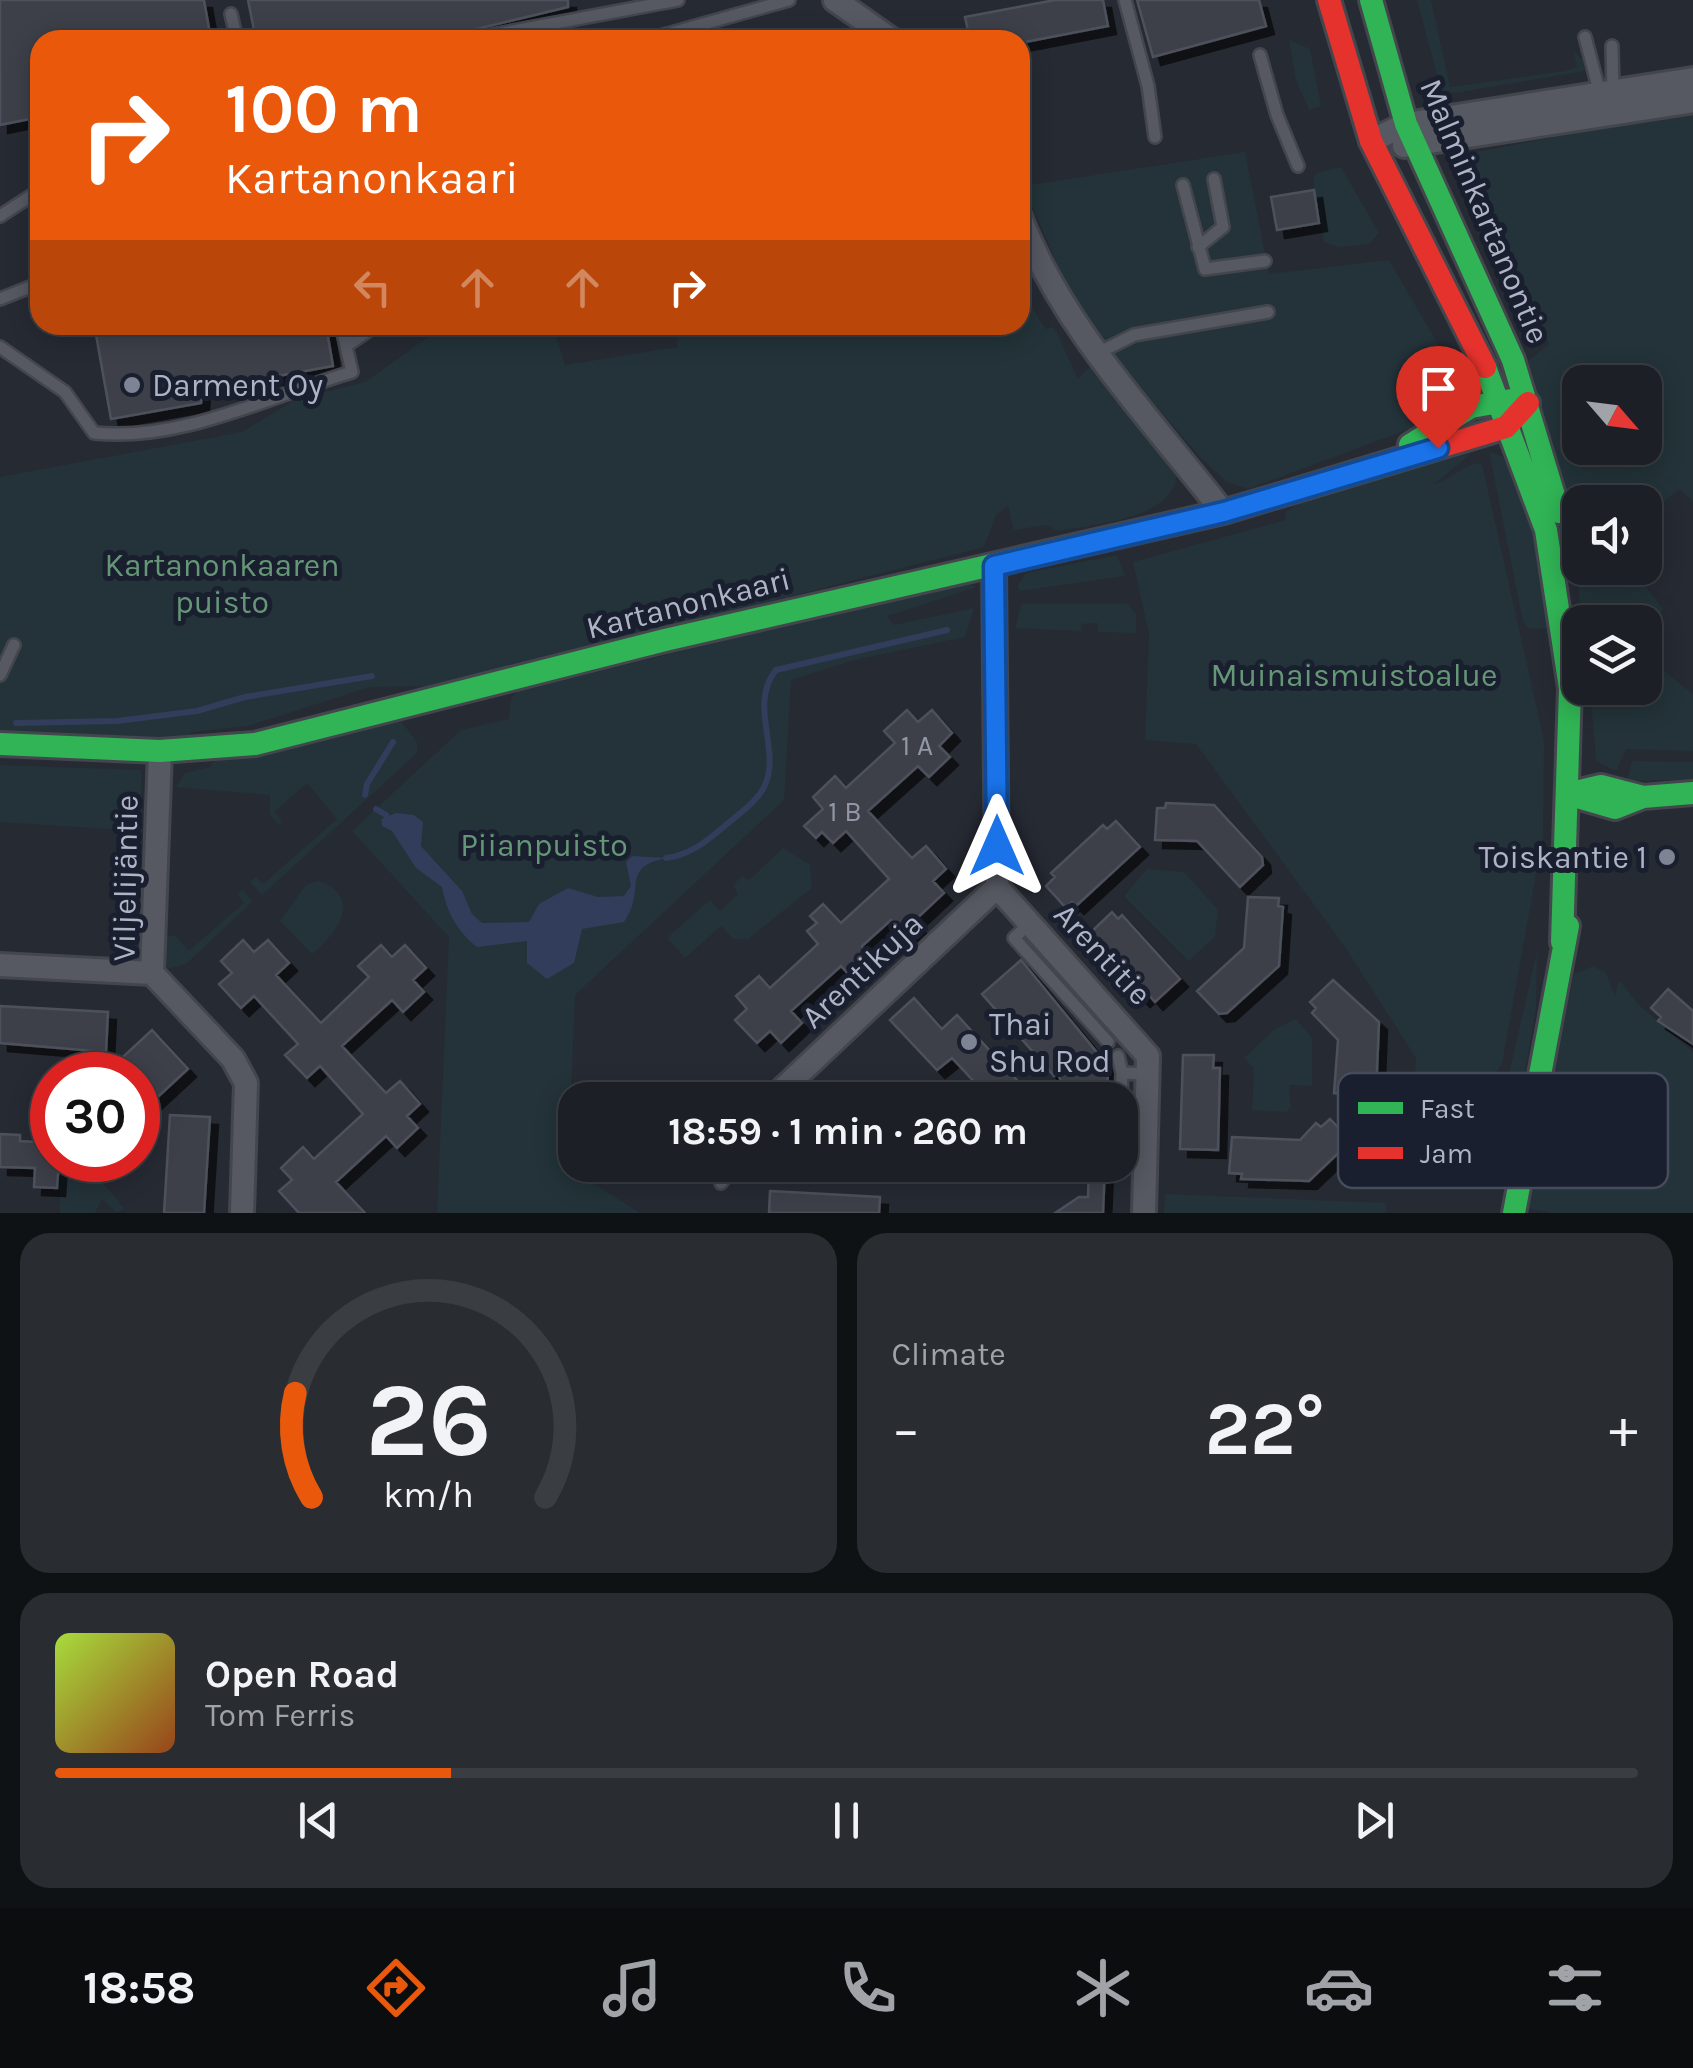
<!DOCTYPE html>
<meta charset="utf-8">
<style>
:root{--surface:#1c2026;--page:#292d32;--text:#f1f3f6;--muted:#a0a3a7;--line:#3a3e43;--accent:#ea580c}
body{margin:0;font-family:Karla,sans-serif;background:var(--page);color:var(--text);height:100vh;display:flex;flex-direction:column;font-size:38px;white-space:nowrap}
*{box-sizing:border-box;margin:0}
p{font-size:32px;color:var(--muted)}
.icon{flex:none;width:55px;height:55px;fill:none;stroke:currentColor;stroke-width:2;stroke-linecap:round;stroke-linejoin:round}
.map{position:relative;height:1213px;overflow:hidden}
.sheet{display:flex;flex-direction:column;gap:20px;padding:20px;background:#0f1215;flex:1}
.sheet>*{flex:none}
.guide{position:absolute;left:30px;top:30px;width:1000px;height:305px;border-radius:30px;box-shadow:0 5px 25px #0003,0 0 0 2px var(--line);background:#ea580c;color:#fff;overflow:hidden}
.needle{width:65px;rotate:118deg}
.fabs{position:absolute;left:1562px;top:365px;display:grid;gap:20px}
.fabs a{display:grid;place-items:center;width:100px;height:100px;border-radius:20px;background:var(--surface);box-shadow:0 5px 25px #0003,0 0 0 2px var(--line);font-size:50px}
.speed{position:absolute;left:30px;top:1052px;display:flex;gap:20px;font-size:50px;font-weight:700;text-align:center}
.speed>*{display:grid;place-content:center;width:130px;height:130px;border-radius:50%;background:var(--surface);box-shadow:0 5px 25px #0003,0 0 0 2px var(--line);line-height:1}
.speed .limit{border:15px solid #d22;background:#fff;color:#111}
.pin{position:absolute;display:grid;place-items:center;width:85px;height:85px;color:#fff;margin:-102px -42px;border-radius:50% 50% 50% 0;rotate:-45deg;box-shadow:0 0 10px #0007}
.pin .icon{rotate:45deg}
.me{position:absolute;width:110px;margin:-55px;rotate:0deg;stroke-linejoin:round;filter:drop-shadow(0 0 8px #0008)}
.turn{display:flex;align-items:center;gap:35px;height:210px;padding:0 30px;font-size:45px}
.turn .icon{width:130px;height:130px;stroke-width:2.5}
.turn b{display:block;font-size:70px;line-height:85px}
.lanes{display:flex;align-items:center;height:95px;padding:0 30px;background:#0003;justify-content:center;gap:50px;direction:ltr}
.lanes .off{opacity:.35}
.big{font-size:75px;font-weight:700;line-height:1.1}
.sheet .card{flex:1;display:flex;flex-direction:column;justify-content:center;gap:15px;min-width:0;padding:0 35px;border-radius:30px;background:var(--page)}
.sheet .dial{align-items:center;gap:0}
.dial svg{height:260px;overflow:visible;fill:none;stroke:var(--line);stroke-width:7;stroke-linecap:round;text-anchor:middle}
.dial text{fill:var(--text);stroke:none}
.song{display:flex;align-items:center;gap:30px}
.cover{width:120px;height:120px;border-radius:15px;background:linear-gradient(135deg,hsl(80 70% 55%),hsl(20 70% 35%))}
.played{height:10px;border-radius:5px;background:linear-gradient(90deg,var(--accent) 25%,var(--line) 25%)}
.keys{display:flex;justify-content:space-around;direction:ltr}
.heat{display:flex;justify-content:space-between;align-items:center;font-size:55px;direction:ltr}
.sheet .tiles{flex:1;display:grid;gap:20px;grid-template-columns:1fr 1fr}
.card:last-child{grid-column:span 2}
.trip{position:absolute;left:558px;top:1082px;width:580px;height:100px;border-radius:30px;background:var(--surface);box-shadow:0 5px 25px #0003,0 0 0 2px var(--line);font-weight:700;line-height:100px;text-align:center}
.menu{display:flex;height:160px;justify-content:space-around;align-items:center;background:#0b0d0f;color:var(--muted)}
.menu .icon{width:70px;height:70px}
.menu .selected{color:var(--accent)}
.menu b{font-size:45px;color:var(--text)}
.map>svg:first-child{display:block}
</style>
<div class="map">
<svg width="1693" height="1213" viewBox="0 0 1693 1213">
<defs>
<filter id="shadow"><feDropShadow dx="8" dy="8" stdDeviation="0" flood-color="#0009"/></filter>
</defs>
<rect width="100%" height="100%" fill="#262a33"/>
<!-- green -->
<path fill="#233339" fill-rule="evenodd" d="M 1417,0 L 1431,0 L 1450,87 L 1565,71 L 1577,67 L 1574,52 L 1583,60 L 1585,71 L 1455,93 L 1441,90 Z
M 1289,40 L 1310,49 L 1321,106 L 1309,110 L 1296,80 Z
M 1693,110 L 1693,501 L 1679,489 L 1645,518 L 1645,502 L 1580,502 L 1580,568 L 1631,568 L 1663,609 L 1652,627 L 1660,643 L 1654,663 L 1693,694 L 1693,751 L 1626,749 L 1616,771 L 1596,761 L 1590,688 L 1645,688 L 1645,622 L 1582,622 L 1570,501 L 1528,361 L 1549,344 L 1544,333 L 1532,339 L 1517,285 L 1523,285 L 1465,179 L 1471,153 ZM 1580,382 L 1645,382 L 1645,448 L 1580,448 Z
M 1245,152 L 1269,274 L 1389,260 L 1451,367 L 1460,405 L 1436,419 L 1248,489 L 1227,482 L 1202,459 L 1105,348 L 1063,277 L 1023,186 Z
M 1341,167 L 1379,233 L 1369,244 L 1339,247 L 1324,242 L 1313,179 L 1317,173 Z
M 1020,285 L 1045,329 L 1053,327 L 1057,333 L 1078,379 L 1093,364 L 1177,472 C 1176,519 1095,524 1059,531 L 1045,525 L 1014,530 L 1008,506 L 996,515 L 984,547 L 440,686 L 370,687 L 248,726 L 191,732 L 189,738 L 0,731 L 0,477 L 242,432 L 296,399 L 365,382 L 445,325 L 553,325 L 565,365 L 677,347 L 675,325 L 1020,325 Z
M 1489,451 L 1507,459 L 1527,506 L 1551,629 L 1528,628 L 1523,622 Z
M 1472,453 L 1434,484 C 1451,480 1465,463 1481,463 L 1483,468 L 1544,741 L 1543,835 L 1502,1064 L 1448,1137 L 1443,1185 L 1408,1188 L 1416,1058 L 1345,947 L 1196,744 L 1145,740 L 1149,634 L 1133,562 L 1286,520 L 1285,512 L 1307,499 Z
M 1117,555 L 1125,576 L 1020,591 L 1017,586 L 1026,573 Z
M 966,582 L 977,587 L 887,616 L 894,625 L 974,608 L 965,637 L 854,660 L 791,680 L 784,800 L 575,995 L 568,1167 L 640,1213 L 437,1213 L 449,937 L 352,831 L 461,730 L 509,719 L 511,698 L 518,691 Z
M 1021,604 L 1127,604 L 1136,614 L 1136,633 L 1098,632 L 1098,623 L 1081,624 L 1081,631 L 1015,628 Z
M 401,721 L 417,742 L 417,753 L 262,895 L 250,882 L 256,877 L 263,884 L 337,819 L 307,783 L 275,811 L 282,822 L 278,825 L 270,814 L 270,795 L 176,787 L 185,773 L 211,767 L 212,762 Z
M 1632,761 L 1693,762 L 1693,780 L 1627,781 Z
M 0,765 L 141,770 L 142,831 L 0,822 Z
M 783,848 L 810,865 L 812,888 L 748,939 L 733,939 L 721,926 L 685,958 L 667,938 L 710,900 L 720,911 L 738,894 L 733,885 L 742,876 L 749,880 Z
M 1147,869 L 1184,872 L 1218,910 L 1215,936 L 1189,961 L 1124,896 Z
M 318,881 C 363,895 338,934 312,954 L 280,921 L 306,885 Z
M 242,889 L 253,901 L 186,964 L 167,969 L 165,935 L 175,936 L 189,951 L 244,903 L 238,894 Z
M 1537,952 L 1536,1009 L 1505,1187 L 1458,1181 L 1469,1133 L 1508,1078 Z
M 1593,966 L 1606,973 L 1615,996 L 1619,980 L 1638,1004 L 1693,1052 L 1693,1213 L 1551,1213 L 1525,1208 L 1574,974 Z
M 1296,1019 L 1312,1038 L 1312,1086 L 1289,1085 L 1291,1107 L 1287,1112 L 1252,1110 L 1254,1068 L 1244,1058 L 1274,1030 Z
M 59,1160 L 121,1160 L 117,1172 L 101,1181 L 124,1208 L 117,1213 L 102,1199 L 95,1213 L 60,1213 Z
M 1165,1194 L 1386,1203 L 1386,1213 L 1164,1213 Z"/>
<!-- water -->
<path fill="#313d5b" d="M 396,813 L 414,815 L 423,822 L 421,846 L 462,891 L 472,914 L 482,923 L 529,922 L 539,904 L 568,888 L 598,897 L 624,896 L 631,886 L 626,862 L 632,856 L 666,858 C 619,868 647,890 624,922 L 582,929 L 574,963 L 547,979 L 527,963 L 527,941 L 477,947 C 457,931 447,913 442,887 L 416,868 L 392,831 L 382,826 L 381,819 Z"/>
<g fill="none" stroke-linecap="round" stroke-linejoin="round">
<!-- stream -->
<path stroke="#313d5b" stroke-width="6" d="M 16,723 L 117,721 L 197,711 L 245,697 L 372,676
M 365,795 L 367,784 L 393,742
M 376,809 L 386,815
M 666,858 C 691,855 708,840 727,824 C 740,813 758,801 765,785 C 781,750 748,704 776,670 L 947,630"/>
</g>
<!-- building -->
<path fill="#3d414a" stroke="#4d515c" stroke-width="2.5" filter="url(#shadow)" d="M 0,0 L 204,0 L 211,40 L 40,40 L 40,117 L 0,125 Z
M 248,0 L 568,0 L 568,7 L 431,40 L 256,40 Z
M 1055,0 L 1103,0 L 1108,26 L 1020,43 L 970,40 L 965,17 Z
M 1137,0 L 1259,0 L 1266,26 L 1153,57 Z
M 1314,190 L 1319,223 L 1277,230 L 1271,197 Z
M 117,325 L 326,325 L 333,366 L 202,390 L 201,403 L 111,419 L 95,329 Z
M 907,710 L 918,722 L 932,710 L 952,733 L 939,746 L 950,757 L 929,777 L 918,766 L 868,811 L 912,858 L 926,846 L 946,869 L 933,881 L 944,893 L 914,921 L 922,930 L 911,940 L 891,920 L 862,946 L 873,958 L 852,978 L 841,966 L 791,1011 L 802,1023 L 781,1043 L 770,1031 L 757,1043 L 735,1020 L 747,1009 L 736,996 L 759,976 L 770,988 L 818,944 L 807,931 L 817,923 L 810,916 L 823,904 L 841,923 L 889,879 L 846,831 L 833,843 L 822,832 L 816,838 L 804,826 L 823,809 L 813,797 L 835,776 L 846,788 L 895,743 L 884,731 Z
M 1166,803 L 1214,805 L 1262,857 L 1263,865 L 1240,887 L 1197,841 L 1155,840 L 1157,808 L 1165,808 Z
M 1116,821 L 1140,847 L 1076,906 L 1072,902 L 1066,908 L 1046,886 L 1055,877 L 1051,873 L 1103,825 L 1107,829 Z
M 1248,897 L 1279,898 L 1278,906 L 1283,907 L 1279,966 L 1227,1013 L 1219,1014 L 1197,991 L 1244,948 Z
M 1112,912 L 1118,919 L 1122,915 L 1180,979 L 1155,1002 L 1148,994 L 1142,999 L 1094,946 L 1097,943 L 1089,934 Z
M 243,940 L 254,952 L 268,940 L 289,963 L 276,975 L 321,1023 L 369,977 L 358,966 L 381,945 L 392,957 L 405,945 L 426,968 L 413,980 L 424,992 L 403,1012 L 392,1000 L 342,1046 L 386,1093 L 400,1081 L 420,1104 L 407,1116 L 418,1128 L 397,1148 L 386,1136 L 336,1182 L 365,1213 L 299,1213 L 279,1191 L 292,1180 L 281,1168 L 303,1147 L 314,1159 L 363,1114 L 320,1066 L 307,1078 L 285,1055 L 298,1044 L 254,996 L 241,1008 L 219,984 L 232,973 L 221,961 Z
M 1021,960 L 1108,1066 L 1107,1100 L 1052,1100 L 1064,1088 L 1058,1074 L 1054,1076 L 982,994 Z
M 1333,980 L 1379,1022 L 1376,1094 L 1371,1094 L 1370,1105 L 1346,1104 L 1355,1095 L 1334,1093 L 1338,1040 L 1312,1013 L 1316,1008 L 1310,1002 Z
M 1668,989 L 1693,1011 L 1693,1044 L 1658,1021 L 1661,1017 L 1651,1008 Z
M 914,998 L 942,1029 L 957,1015 L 1028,1092 L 1020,1100 L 991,1100 L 952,1058 L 937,1070 L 890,1020 Z
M 0,1006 L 108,1012 L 106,1052 L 0,1043 Z
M 152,1030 L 188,1069 L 148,1106 L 138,1094 L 138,1075 L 120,1075 L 112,1067 Z
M 1183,1055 L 1214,1055 L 1213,1068 L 1220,1068 L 1218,1150 L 1180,1149 Z
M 170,1115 L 210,1117 L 204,1213 L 164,1213 Z
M 1330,1119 L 1351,1141 L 1309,1181 L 1241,1179 L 1242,1174 L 1229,1173 L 1232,1137 L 1300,1140 L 1316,1123 L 1321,1127 Z
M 0,1134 L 20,1135 L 20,1141 L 52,1143 L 52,1160 L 59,1160 L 57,1188 L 34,1187 L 35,1168 L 0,1167 Z
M 1089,1165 L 1105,1165 L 1103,1213 L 1055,1213 L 1079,1197 L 1088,1197 Z
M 770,1191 L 880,1197 L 879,1213 L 769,1213 Z"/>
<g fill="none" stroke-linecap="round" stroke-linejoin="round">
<defs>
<path id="lane" d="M 1125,0 L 1148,86 L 1155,137
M 231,14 L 237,40
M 1585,37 L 1600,94
M 465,40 L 678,0
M 646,40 L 789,0
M 1612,46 L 1613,92
M 1260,55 L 1277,115 L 1298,166
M 1183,185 L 1205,269 L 1265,261
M 0,216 L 40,190
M 1198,247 L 1223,227 L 1214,179
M 0,299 L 40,283
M 341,325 L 346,346
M 0,347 L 65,392 L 94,433 C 181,442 270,396 352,372 L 346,346 L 377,325
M 1098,353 L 1134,335 L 1268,312
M 0,675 L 14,645
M 1030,923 L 1014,938 L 1108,1042
M 1118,1056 L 1122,1073 L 1150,1074
M 1120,1114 L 1122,1073
M 1117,1170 L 1117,1165
M 721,1183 L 736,1165"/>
<path id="street" d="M 835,0 L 892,40
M 1371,141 L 1406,124 L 1693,79
M 1404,146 L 1693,101
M 1020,217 C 1062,328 1152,420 1223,512
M 994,566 L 997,887 L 1148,1056 L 1144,1213
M 160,751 L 152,973 L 233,1059 L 246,1083 L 242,1213
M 0,965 L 152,973
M 771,1100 L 997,887"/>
<path id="fast" d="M 1371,0 L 1406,124 L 1513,360 L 1559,512
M 1485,367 L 1546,530 L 1570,688 L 1562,942
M 1410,445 L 1471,407 L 1511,400
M 0,744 L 160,751 L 255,744 L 665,640 L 1223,512 L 1307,487
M 1567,794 L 1601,786 L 1643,797 L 1693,793
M 1567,794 L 1615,808 L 1643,797
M 1514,1213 L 1568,926"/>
<path id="jam" d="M 1329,0 L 1371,141 L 1485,367
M 1307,487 L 1506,427 L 1528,403"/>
</defs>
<!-- lane casing -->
<use href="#lane" stroke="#44464e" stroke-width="16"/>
<!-- street casing -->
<use href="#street" stroke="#44464e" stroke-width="28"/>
<!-- fast casing -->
<use href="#fast" stroke="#44464e" stroke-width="28"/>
<!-- jam casing -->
<use href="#jam" stroke="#44464e" stroke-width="28"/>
<!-- lane -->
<use href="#lane" stroke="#565862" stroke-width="11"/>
<!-- street -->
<use href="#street" stroke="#565862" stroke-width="22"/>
<!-- fast -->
<use href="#fast" stroke="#30b455" stroke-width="22"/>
<!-- jam -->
<use href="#jam" stroke="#e5322d" stroke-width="22"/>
</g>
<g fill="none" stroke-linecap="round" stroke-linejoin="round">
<defs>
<path id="route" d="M 997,846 L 994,566 L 1224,512 L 1438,448"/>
</defs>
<!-- route casing -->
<use href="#route" stroke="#114b97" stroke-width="25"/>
<!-- route -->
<use href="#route" stroke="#1a73e8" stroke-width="18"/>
</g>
<!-- markers -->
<g fill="#7e8493" stroke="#191f2e" stroke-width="4">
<circle cx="132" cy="385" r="10"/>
<circle cx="1667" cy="857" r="10"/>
<circle cx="969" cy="1042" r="10"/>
</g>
<g text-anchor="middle" stroke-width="10" stroke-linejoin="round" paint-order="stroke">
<!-- number labels -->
<g font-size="28" fill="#9297a7">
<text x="917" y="755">1 A</text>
<text x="845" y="821">1 B</text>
</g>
<!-- street labels -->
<g font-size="32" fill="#aeb4c6" stroke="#191f2e">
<text transform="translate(1485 211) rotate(67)" y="11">Malminkartanontie</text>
<text transform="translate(688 603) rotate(-14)" y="11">Kartanonkaari</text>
<text transform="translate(125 878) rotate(-89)" y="11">Viljelijäntie</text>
<text transform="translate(1103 954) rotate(47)" y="11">Arentitie</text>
<text transform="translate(862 970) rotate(-43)" y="11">Arentikuja</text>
</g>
<!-- poi labels -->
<g font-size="32" fill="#aeb4c6" stroke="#191f2e" text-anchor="start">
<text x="152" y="396">Darment Oy</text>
<text x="1647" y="868" text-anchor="end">Toiskantie 1</text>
<text x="989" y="1035">Thai<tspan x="989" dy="37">Shu Rod</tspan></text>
</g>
<!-- park labels -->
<g font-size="32" fill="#659777" stroke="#191f2e">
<text x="222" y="576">Kartanonkaaren<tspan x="222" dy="37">puisto</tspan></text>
<text x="1354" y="686">Muinaismuistoalue</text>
<text x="544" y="856">Piianpuisto</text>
</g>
</g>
<!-- legend -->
<rect x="1338" y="1073" width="330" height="115" rx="15" fill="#191f2e" stroke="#464c5c" stroke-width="2.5"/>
<rect x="1358" y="1102" width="45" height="12" fill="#30b455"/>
<rect x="1358" y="1147" width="45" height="12" fill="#e5322d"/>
<g font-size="28" fill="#aeb4c6">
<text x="1420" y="1118">Fast</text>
<text x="1420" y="1163">Jam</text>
</g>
</svg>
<div class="fabs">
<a><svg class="needle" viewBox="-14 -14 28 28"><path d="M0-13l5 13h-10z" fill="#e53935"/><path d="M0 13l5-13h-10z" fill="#a0a3a7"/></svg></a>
<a><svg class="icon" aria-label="sound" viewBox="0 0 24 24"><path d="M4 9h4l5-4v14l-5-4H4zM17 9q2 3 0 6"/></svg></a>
<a><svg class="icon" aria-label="layers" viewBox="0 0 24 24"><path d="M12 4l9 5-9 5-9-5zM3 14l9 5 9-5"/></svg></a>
</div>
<div class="speed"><div class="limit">30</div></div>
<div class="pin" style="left:1438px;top:448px;background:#d93025"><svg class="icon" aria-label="arrive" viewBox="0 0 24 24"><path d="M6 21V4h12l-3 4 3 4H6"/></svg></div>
<svg class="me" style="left:997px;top:846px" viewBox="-20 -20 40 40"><path d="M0-17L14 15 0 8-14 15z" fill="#1a73e8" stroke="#fff" stroke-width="4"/></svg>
<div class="trip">18:59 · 1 min · 260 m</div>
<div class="guide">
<div class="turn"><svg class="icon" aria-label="right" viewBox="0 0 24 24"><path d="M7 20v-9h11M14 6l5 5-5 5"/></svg><div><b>100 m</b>Kartanonkaari</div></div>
<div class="lanes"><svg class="icon off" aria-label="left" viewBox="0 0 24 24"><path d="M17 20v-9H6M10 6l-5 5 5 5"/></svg><svg class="icon off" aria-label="ahead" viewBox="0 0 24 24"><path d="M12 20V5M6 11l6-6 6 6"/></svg><svg class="icon off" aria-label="ahead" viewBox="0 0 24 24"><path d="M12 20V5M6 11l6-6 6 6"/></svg><svg class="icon" aria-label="right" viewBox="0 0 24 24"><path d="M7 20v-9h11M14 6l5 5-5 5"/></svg></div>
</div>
</div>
<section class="sheet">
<div class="tiles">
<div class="card dial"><svg viewBox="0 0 100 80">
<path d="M14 69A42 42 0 1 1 86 69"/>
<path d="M14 69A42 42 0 0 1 9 37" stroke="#ea580c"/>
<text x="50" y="56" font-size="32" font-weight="700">26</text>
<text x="50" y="72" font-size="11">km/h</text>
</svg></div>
<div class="card"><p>Climate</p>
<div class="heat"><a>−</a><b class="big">22°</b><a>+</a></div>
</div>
<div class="card">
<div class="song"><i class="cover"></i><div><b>Open Road</b><p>Tom Ferris</p></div></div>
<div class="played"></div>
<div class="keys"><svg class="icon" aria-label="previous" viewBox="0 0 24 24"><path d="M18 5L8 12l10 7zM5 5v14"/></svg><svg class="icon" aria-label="pause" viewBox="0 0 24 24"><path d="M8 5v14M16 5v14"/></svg><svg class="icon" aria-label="next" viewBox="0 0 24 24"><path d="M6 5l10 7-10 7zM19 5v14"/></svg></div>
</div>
</div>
</section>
<nav class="menu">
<b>18:58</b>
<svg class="icon selected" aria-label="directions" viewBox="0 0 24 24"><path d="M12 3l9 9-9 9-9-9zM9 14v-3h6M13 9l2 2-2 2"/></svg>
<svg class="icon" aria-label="music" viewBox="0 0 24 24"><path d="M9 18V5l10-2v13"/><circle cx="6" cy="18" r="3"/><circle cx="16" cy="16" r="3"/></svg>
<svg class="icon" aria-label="phone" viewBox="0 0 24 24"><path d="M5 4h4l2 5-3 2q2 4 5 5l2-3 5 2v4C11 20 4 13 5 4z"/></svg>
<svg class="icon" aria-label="climate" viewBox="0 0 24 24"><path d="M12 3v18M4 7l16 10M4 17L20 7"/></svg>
<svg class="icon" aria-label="car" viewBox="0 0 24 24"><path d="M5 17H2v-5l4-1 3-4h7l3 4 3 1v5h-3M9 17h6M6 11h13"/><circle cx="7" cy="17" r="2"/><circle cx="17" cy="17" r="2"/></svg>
<svg class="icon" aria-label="filters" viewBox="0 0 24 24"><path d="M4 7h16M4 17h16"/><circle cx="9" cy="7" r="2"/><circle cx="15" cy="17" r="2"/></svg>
</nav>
